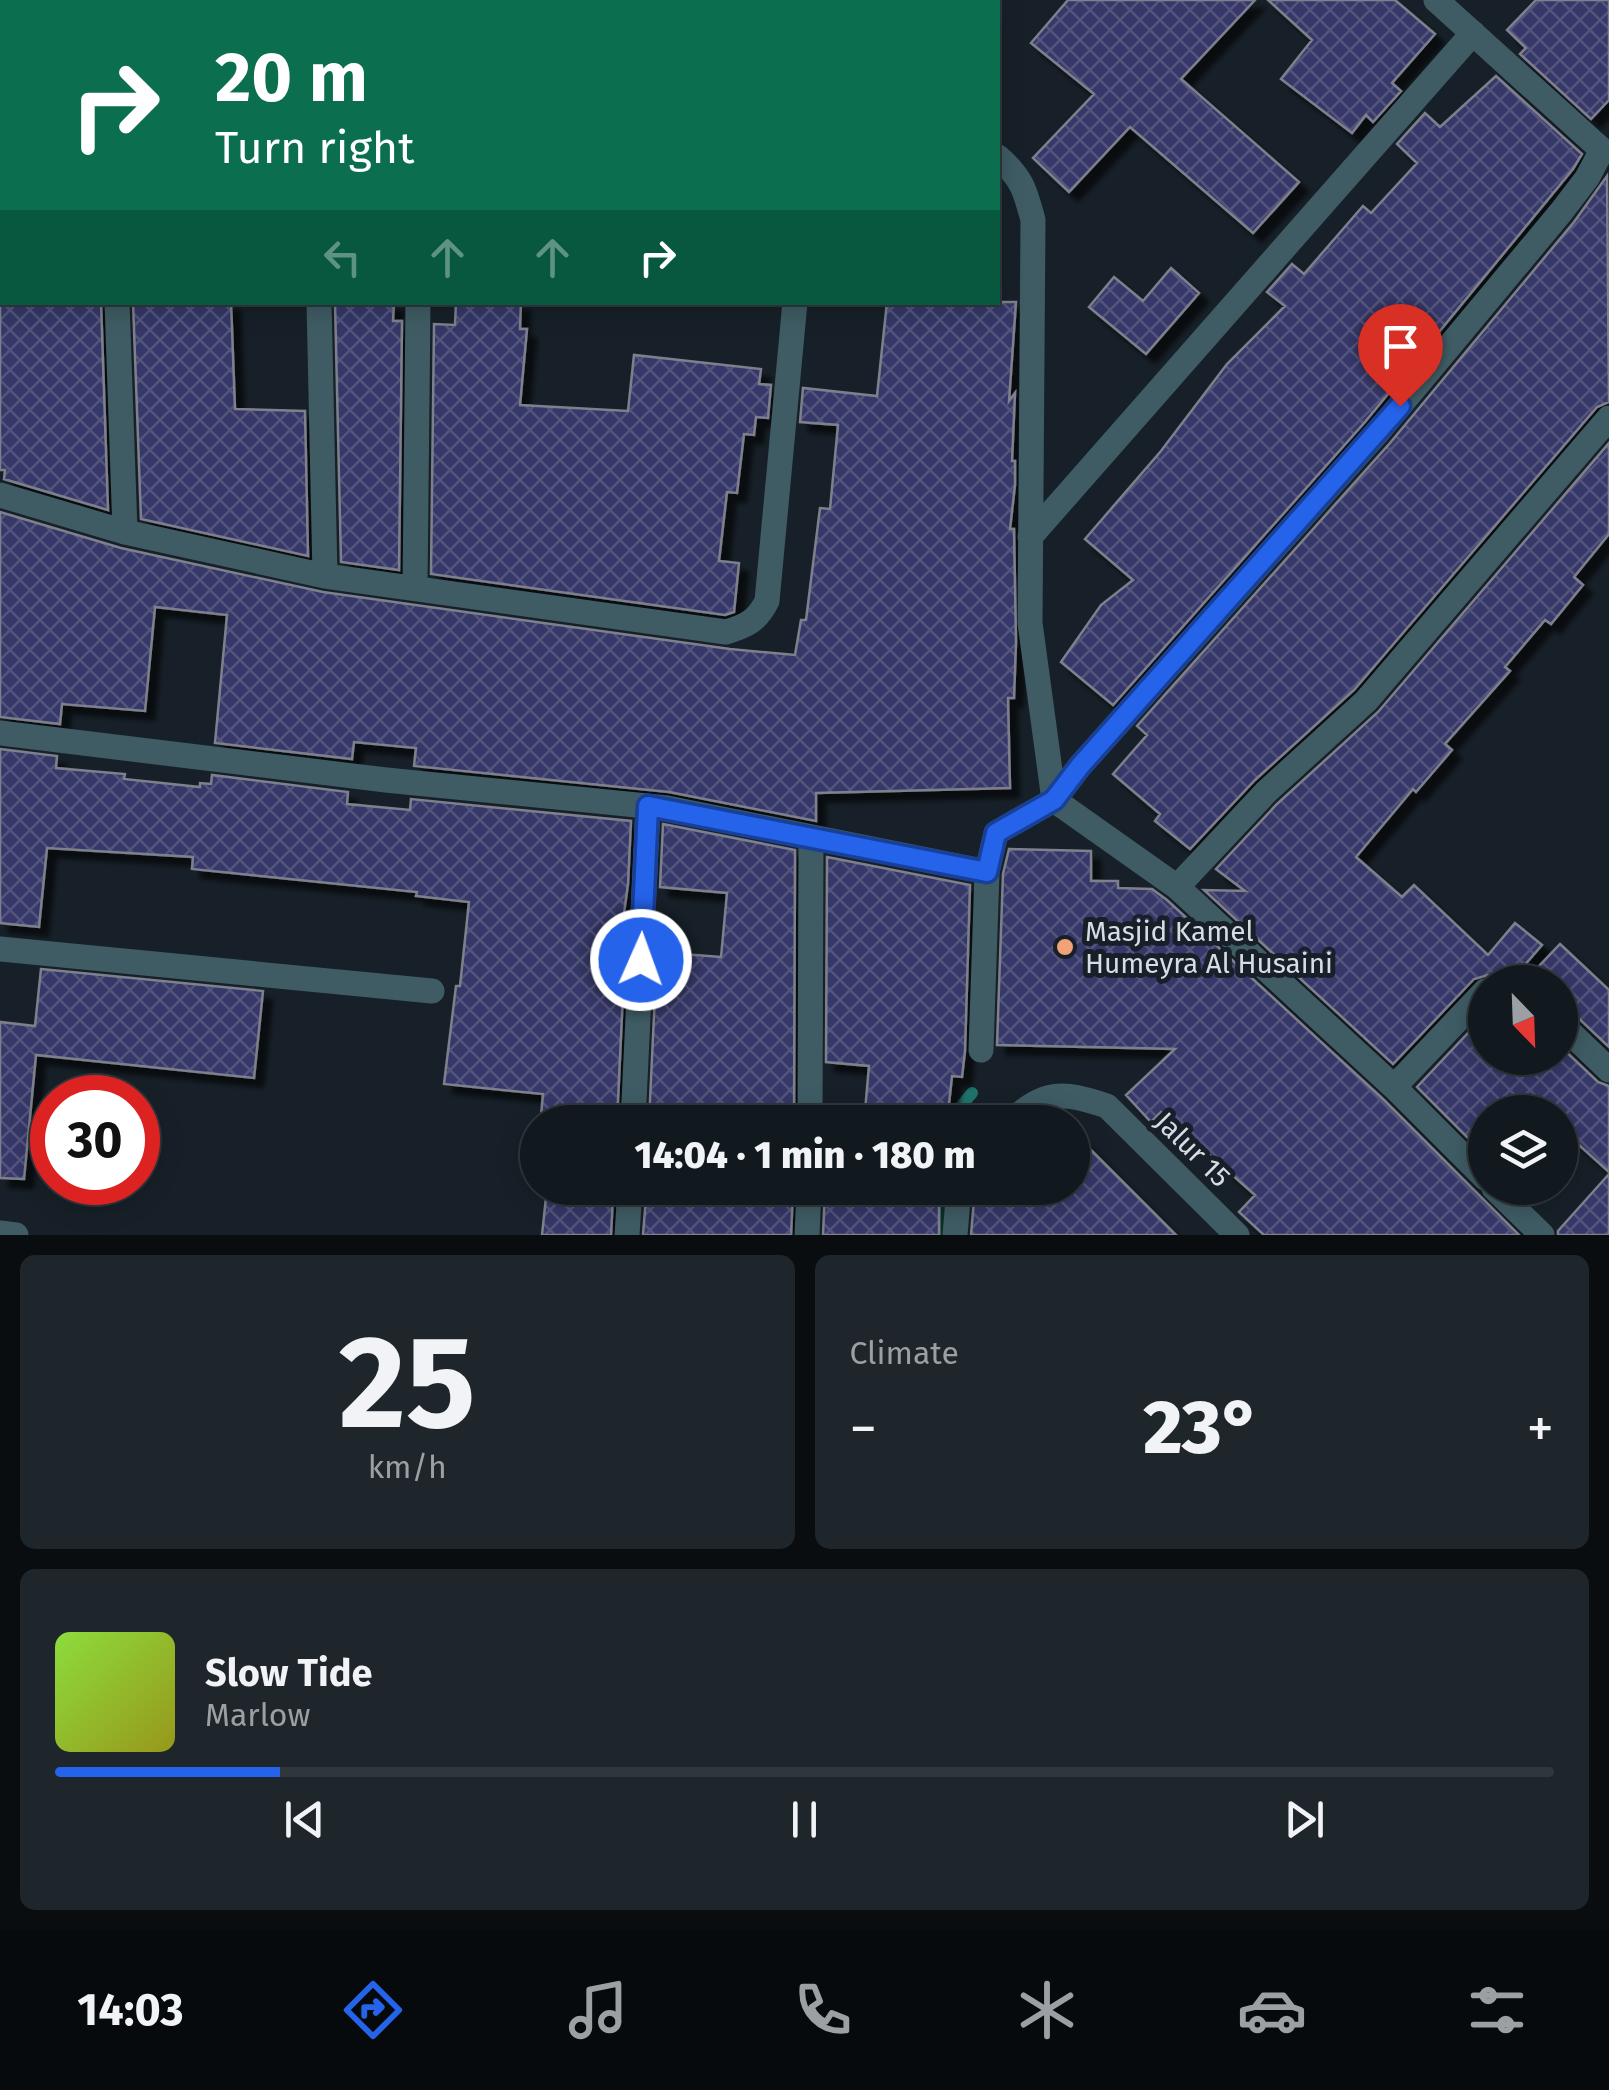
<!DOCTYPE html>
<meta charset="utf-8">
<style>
:root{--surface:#11181e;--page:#1e252b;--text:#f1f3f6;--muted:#9ca0a4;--line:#30373c;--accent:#2563eb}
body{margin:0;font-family:"Fira Sans",sans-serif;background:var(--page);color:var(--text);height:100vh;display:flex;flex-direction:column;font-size:38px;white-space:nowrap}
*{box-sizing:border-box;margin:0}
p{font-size:32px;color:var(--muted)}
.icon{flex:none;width:55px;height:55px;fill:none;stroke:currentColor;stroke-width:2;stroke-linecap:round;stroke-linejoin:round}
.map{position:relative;height:1235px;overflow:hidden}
.sheet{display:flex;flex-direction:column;gap:20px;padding:20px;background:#090d10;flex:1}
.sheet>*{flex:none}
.guide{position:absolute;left:0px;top:0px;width:1000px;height:305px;box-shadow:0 5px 25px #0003,0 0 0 2px var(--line);background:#0b6e4f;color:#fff;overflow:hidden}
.needle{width:65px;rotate:157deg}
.controls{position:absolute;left:1468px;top:965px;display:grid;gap:20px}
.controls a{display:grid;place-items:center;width:110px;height:110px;border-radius:50%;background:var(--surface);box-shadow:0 5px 25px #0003,0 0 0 2px var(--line);font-size:50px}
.speed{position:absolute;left:30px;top:1075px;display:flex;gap:20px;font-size:50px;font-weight:700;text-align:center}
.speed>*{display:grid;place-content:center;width:130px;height:130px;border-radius:50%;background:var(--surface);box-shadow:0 5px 25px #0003,0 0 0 2px var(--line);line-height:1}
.speed .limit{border:15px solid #d22;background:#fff;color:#111}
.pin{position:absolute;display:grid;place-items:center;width:85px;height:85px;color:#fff;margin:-102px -42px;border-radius:50% 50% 50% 0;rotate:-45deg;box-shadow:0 0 10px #0007}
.pin .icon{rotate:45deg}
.me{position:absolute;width:110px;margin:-55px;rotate:2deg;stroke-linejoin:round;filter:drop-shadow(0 0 8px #0008)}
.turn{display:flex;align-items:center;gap:35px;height:210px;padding:0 50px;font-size:45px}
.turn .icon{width:130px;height:130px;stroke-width:2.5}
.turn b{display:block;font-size:70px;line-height:85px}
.lanes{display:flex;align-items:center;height:95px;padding:0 50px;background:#0003;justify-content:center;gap:50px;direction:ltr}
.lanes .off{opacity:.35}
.big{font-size:75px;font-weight:800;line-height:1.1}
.sheet .card{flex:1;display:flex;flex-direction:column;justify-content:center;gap:15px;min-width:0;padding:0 35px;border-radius:15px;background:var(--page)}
.sheet .dial{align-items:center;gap:0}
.dial b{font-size:130px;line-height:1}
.song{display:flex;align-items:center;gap:30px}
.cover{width:120px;height:120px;border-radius:15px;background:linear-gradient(135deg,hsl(90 70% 55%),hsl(60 70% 35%))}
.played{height:10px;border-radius:5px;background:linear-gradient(90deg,var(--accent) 15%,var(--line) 15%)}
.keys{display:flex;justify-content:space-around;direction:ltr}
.heat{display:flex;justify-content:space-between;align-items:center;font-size:55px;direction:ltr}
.sheet .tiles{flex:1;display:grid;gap:20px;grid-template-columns:1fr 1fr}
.card:last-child{grid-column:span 2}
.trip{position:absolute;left:520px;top:1105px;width:570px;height:100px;border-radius:50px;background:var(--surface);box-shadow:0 5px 25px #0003,0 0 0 2px var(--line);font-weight:800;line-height:100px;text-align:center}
.menu{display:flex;height:160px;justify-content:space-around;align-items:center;background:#070a0c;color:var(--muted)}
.menu .icon{width:70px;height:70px}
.menu .selected{color:var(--accent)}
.menu b{font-size:45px;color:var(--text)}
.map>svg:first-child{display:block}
</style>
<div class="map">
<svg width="1609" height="1235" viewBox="0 0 1609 1235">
<defs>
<pattern id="building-cross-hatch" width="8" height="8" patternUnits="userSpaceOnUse" patternTransform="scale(2.5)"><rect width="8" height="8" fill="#363767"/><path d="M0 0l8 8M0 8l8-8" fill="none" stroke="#52547d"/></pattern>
<filter id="shadow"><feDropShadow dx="9" dy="9" stdDeviation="2.5" flood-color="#0009"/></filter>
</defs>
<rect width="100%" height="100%" fill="#172028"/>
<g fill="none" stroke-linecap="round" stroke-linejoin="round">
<!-- stream -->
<path stroke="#1e756a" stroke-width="12" d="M 956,1122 L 957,1111 L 972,1093
M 938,1235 L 945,1188"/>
</g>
<!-- building -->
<path fill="url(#building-cross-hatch)" stroke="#7e808d" stroke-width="2.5" filter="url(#shadow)" d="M 1068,0 L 1255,0 L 1181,79 L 1299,182 L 1253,233 L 1130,127 L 1069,192 L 1033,158 L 1094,94 L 1031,43 Z
M 1268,0 L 1395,0 L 1435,34 L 1392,83 L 1401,91 L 1373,122 L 1366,115 L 1352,133 L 1281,79 L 1312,40 Z
M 1536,0 L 1609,0 L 1609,100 L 1591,119 L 1520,54 L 1526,48 L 1507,30 Z
M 1496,76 L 1582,154 L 1573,169 L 1365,422 L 1113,705 L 1061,662 L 1101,605 L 1133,580 L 1085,539 L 1161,451 L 1227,364 L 1285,306 L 1267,292 L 1292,264 L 1304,274 L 1363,206 L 1371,213 L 1417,163 L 1397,144 L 1425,113 L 1440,127 Z
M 1607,176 L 1609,402 L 1597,407 L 1354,690 L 1255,780 L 1190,849 L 1155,821 L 1160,814 L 1113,774 L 1147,735 L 1137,726 L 1390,443 L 1574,222 Z
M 1171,268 L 1199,293 L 1146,354 L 1089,307 L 1114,277 L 1143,301 Z
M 0,302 L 101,302 L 108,510 L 4,479 L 5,470 L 0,470 Z
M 133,302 L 231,302 L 235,409 L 305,411 L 308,556 L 141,519 Z
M 335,302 L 394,302 L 393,321 L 402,321 L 399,570 L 341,562 Z
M 456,302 L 521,302 L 520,329 L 527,329 L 520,405 L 628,411 L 634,355 L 761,369 L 759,384 L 771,385 L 768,418 L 756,417 L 754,435 L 744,434 L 737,493 L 727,492 L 719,561 L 739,563 L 734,612 L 725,615 L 431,574 L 434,324 L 455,325 Z
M 887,302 L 1016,302 L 1009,401 L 1015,393 L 1012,461 L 1015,461 L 1015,485 L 1010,529 L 1014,529 L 1016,642 L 1014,698 L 1008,698 L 1010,788 L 816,793 L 816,821 L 669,792 L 414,766 L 416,748 L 354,742 L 352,759 L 215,743 L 227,615 L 155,607 L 145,711 L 62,704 L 60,724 L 0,717 L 0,512 L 121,548 L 323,592 L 730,649 L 795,655 L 801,620 L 806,620 L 820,508 L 830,509 L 838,425 L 800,422 L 803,388 L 877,396 Z
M 1609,443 L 1609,534 L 1574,577 L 1583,585 L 1551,624 L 1545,620 L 1505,667 L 1510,671 L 1445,744 L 1452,750 L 1416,792 L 1413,789 L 1356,857 L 1402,897 L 1414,885 L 1488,955 L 1515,923 L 1542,945 L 1510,982 L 1498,982 L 1488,975 L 1474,979 L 1393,1064 L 1204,890 L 1245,891 L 1216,869 L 1277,804 L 1378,712 Z
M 0,749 L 57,756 L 56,768 L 125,774 L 124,779 L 200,787 L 200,783 L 211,784 L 212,775 L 348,792 L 347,804 L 410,810 L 411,799 L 631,821 L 628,884 L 619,950 L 625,950 L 617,1122 L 541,1116 L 543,1094 L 444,1084 L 456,986 L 460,986 L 469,902 L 416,896 L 417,892 L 192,869 L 193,857 L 47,848 L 39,927 L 0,923 Z
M 663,824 L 795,850 L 794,1122 L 649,1122 L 657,952 L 721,957 L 727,893 L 660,887 Z
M 1009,849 L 1091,851 L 1091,881 L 1118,881 L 1118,888 L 1152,889 L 1167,900 L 1383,1099 L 1519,1235 L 1264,1235 L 1239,1212 L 1255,1195 L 1161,1112 L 1151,1122 L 1126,1095 L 1175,1049 L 997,1045 L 1003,874 Z
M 827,857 L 970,885 L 965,1051 L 962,1077 L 952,1076 L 947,1122 L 864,1122 L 869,1066 L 826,1062 Z
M 1560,944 L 1609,990 L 1609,1047 L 1571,1011 L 1560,1007 L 1560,982 L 1524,982 Z
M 41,969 L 263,991 L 254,1078 L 36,1055 L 24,1179 L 0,1178 L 0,1022 L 35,1026 Z
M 1485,1015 L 1485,1058 L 1560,1058 L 1560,1046 L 1598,1082 L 1609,1086 L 1609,1172 L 1560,1128 L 1560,1112 L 1485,1112 L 1485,1155 L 1417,1087 Z
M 1072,1131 L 1176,1235 L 971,1235 L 975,1188 L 1072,1188 Z
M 1609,1174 L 1609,1235 L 1558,1235 L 1558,1231 Z
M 547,1188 L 613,1195 L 611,1235 L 542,1235 Z
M 666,1188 L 793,1191 L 791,1235 L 643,1235 L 646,1198 L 665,1200 Z
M 867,1188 L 939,1188 L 939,1235 L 823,1235 L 825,1190 L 866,1193 Z"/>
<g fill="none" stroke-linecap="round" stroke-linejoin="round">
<!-- minor -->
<path stroke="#3f5c64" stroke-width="25" d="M 103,0 L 103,2
M 417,0 L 417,2
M 998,157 C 1022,178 1025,190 1033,220 L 1030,623 L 1054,800 L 1177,887 L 1394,1087 L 1485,1178
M 117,302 L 125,532
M 319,302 L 325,576
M 0,495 L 125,532 L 325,576 L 726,632 C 746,626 757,621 767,601 L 795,302
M 1030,537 L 1473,33
M 415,588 L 418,302
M 0,733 L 386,780 L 667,808 L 987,872
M 1177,887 L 1266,792 L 1366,701 L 1609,418
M 0,949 L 432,991
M 1560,1023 L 1609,1070
M 981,1050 L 987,872 L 996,833 L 1054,800 L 1080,766 L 1377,433 L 1561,212 L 1587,178 L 1602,150 L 1436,0
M 1394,1087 L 1485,991
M 633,1122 L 648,806
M 810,1122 L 811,837
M 1010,1122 C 1046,1090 1062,1091 1107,1106 L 1237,1235
M 1494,1188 L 1542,1235
M 0,1233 L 16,1235
M 627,1235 L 630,1188
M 807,1235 L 809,1188
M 955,1235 L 959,1188"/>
<!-- tertiary -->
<path stroke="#3f5c64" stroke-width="25" d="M 849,2 L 851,0
M 0,12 L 2,12"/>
</g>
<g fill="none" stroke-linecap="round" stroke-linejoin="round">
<defs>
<path id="route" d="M 641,960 L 648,806 L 987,872 L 996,833 L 1054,800 L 1080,766 L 1400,406"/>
</defs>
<!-- route casing -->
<use href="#route" stroke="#184099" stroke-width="25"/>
<!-- route -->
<use href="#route" stroke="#2563eb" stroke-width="18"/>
</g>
<!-- markers -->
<circle fill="#efa377" stroke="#172028" stroke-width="4" cx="1065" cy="947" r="10"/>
<g text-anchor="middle" stroke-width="10" stroke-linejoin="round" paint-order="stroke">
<!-- poi labels -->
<g font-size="28" fill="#d7dde3" stroke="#172028" text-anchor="start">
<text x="1085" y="941">Masjid Kamel<tspan x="1085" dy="32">Humeyra Al Husaini</tspan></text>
</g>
<!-- street labels -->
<g font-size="28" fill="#d7dde3" stroke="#172028">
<text transform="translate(1193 1149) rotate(45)" y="10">Jalur 15</text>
</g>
</g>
</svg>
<div class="controls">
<a><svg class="needle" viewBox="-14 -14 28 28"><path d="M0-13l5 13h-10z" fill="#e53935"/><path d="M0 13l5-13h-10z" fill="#9ca0a4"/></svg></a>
<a><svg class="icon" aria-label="layers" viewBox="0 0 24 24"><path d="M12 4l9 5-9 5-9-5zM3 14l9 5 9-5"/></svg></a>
</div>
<div class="speed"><div class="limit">30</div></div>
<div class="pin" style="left:1400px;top:406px;background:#d93025"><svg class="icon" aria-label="arrive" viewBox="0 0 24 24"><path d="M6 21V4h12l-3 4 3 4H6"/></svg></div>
<svg class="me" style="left:641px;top:960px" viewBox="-20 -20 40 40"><circle r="17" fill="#2563eb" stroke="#fff" stroke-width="3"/><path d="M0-11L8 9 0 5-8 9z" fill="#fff"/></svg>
<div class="trip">14:04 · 1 min · 180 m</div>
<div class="guide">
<div class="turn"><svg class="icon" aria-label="right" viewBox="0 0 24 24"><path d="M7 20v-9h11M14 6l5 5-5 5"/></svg><div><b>20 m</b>Turn right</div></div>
<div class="lanes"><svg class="icon off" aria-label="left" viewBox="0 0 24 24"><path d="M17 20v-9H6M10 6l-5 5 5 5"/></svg><svg class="icon off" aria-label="ahead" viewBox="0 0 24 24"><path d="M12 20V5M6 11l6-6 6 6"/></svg><svg class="icon off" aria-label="ahead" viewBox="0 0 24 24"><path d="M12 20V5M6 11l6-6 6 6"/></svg><svg class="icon" aria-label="right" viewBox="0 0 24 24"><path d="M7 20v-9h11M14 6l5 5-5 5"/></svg></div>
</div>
</div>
<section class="sheet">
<div class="tiles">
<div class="card dial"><b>25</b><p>km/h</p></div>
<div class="card"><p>Climate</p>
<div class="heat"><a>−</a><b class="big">23°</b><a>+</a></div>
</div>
<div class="card">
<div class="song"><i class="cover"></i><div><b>Slow Tide</b><p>Marlow</p></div></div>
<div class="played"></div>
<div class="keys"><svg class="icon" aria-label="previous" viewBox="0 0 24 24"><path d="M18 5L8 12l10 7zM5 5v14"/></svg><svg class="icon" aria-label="pause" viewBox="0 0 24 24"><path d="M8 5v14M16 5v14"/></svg><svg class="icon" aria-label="next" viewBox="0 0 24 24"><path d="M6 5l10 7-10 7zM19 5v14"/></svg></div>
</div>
</div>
</section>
<nav class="menu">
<b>14:03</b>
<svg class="icon selected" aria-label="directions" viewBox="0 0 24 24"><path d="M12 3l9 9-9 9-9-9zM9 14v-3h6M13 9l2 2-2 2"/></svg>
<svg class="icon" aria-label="music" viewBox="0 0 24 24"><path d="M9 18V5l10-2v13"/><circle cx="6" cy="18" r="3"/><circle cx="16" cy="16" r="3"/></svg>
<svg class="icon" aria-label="phone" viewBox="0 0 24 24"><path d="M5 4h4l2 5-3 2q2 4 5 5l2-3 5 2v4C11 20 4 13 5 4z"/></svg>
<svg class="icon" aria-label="climate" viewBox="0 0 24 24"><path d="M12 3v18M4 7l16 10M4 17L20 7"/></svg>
<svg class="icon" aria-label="car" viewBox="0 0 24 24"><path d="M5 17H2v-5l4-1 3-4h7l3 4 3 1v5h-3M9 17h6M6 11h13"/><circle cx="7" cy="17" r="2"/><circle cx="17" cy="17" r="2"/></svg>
<svg class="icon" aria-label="filters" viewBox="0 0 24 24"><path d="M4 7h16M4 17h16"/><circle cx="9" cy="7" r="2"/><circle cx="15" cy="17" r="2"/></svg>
</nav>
